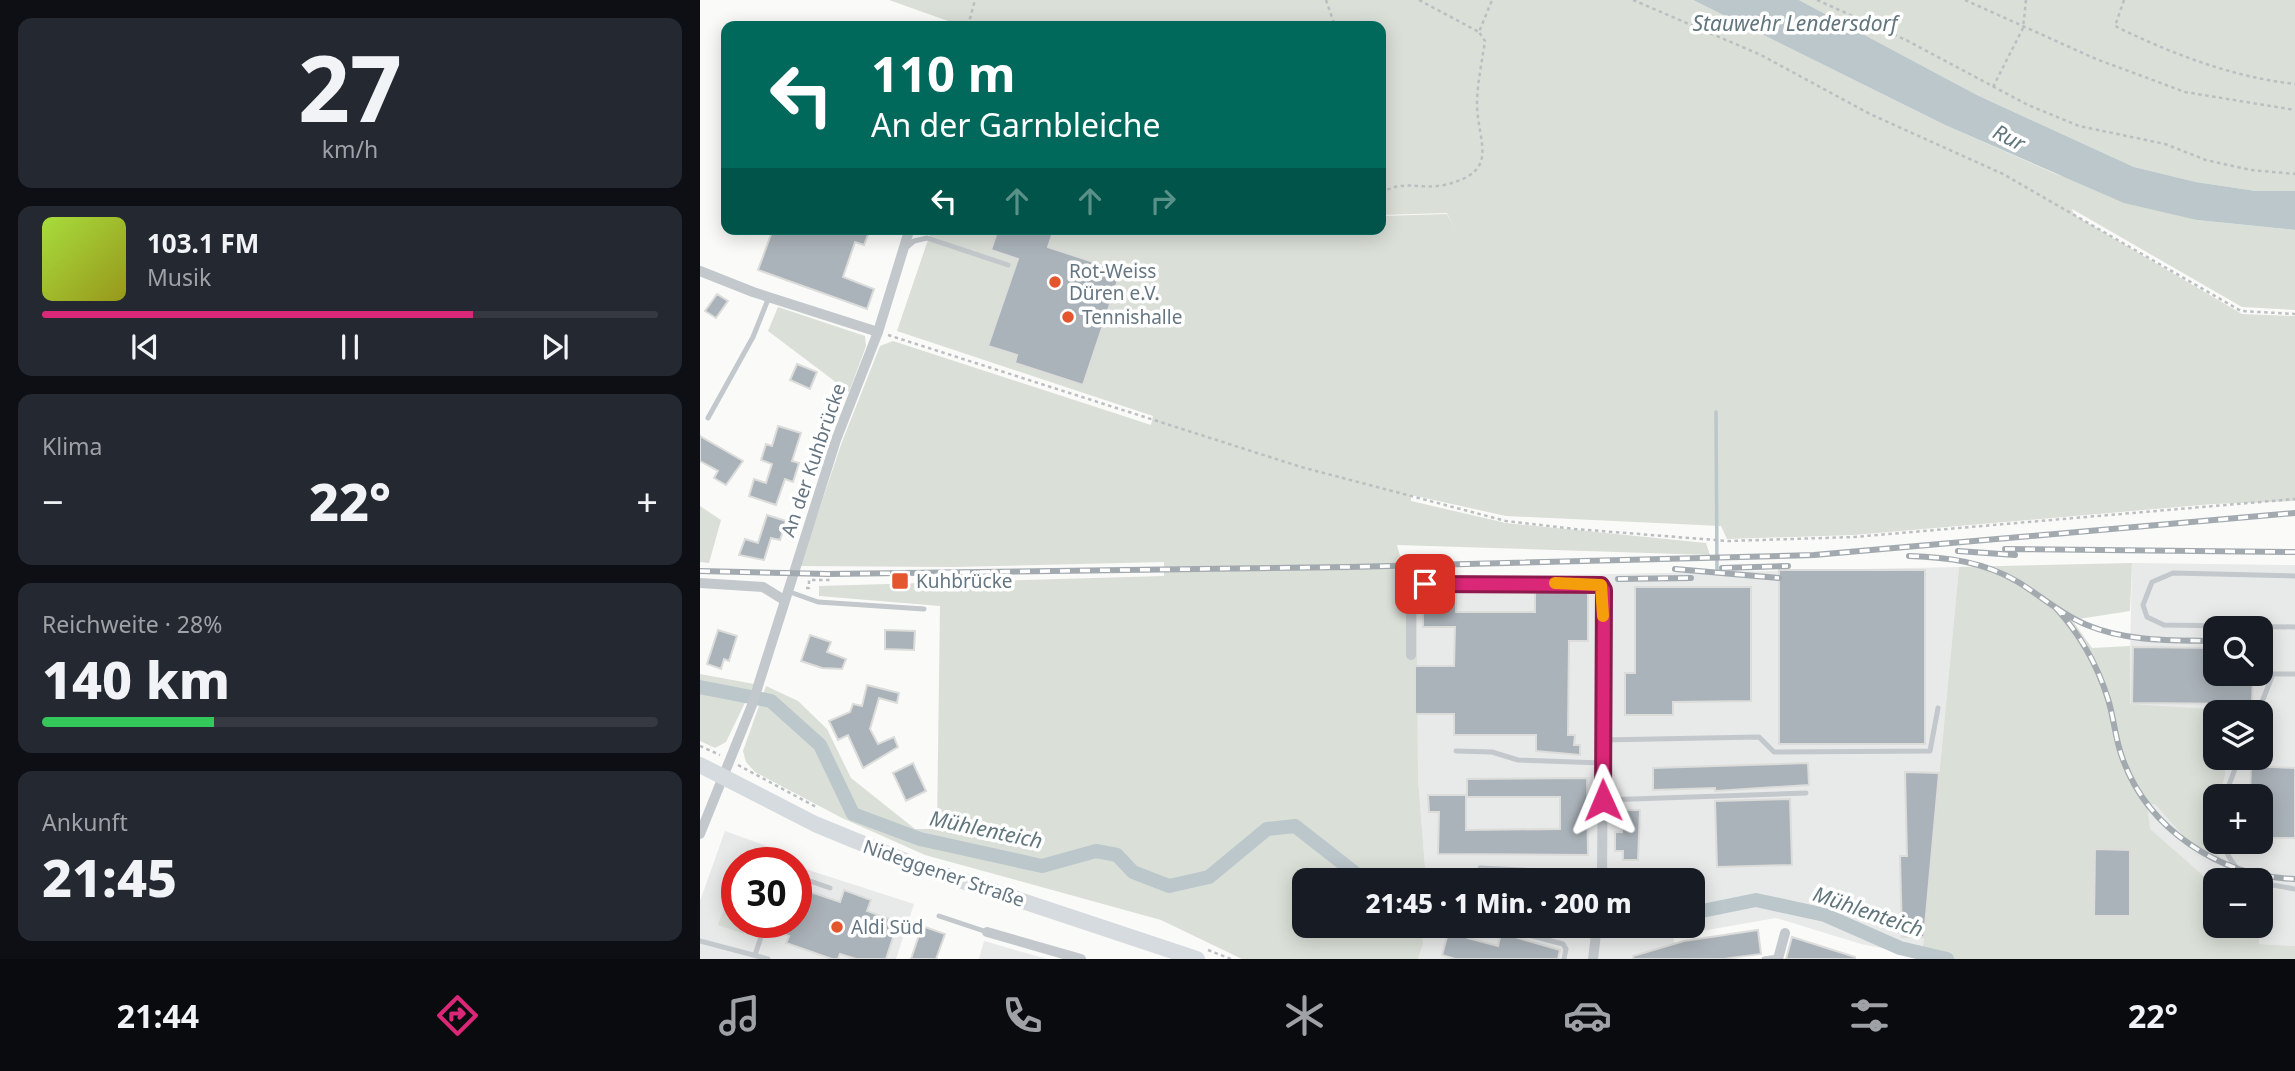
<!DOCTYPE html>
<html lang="de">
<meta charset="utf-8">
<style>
:root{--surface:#171b24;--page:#242831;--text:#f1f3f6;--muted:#9ea1a6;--line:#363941;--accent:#db2777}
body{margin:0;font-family:"Noto Sans",sans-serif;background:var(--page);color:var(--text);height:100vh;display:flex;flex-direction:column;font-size:26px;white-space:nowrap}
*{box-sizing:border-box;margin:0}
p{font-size:23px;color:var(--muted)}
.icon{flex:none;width:38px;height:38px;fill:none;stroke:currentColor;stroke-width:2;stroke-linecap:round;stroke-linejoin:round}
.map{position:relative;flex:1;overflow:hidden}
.panel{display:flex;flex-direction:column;gap:18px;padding:18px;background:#0d0f14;width:700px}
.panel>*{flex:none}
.banner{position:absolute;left:21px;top:21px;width:665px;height:214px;border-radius:14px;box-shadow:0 4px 18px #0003;background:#00695c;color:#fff;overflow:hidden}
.tools{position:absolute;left:1503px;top:616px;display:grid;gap:14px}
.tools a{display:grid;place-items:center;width:70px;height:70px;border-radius:14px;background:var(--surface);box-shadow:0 4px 18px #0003;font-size:35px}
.speed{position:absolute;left:21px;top:847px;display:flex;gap:14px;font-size:35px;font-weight:700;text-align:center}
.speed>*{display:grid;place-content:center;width:91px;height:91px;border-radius:50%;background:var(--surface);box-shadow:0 4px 18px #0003;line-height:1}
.speed .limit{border:10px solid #d22;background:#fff;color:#111}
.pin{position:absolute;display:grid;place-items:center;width:60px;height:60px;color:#fff;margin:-30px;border-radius:14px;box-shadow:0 4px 10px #0006}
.me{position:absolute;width:77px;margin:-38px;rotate:359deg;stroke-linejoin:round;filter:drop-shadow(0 0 5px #0008)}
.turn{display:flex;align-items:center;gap:24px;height:147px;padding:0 35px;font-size:32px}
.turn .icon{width:91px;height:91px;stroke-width:2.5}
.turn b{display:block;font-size:49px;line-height:60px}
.lanes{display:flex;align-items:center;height:66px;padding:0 35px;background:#0003;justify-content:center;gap:35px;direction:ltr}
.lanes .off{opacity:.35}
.big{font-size:52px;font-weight:800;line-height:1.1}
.panel .widget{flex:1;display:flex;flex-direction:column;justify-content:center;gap:10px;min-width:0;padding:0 24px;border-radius:14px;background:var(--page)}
.panel .dial{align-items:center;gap:0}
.dial b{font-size:91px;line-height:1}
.song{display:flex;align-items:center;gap:21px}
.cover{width:84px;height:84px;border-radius:10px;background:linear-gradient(135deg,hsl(80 70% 55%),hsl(60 70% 35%))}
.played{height:7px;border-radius:4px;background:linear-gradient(90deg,var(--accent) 70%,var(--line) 70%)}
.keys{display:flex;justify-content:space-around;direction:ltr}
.heat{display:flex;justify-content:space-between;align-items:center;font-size:38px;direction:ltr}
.charge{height:10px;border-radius:5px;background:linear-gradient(90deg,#34c759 28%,var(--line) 0)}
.trip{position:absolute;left:592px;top:868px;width:413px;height:70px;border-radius:14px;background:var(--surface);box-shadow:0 4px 18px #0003;font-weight:800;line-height:70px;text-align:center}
.dock{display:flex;height:112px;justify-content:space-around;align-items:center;background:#090b0e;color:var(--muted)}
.dock .icon{width:49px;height:49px}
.dock .selected{color:var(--accent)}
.dock b{font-size:32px;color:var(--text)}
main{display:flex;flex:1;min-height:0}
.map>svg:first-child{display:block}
</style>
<main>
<section class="panel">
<div class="widget dial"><b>27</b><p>km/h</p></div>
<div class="widget">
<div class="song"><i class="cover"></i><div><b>103.1 FM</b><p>Musik</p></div></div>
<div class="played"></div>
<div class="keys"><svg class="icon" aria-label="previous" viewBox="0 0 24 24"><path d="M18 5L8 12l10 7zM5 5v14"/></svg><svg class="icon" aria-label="pause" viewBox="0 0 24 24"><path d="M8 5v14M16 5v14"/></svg><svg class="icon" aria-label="next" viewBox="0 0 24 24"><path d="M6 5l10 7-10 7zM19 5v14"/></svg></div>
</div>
<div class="widget"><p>Klima</p>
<div class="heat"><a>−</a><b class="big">22°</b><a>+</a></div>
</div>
<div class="widget"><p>Reichweite · 28%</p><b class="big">140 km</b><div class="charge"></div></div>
<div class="widget"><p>Ankunft</p><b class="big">21:45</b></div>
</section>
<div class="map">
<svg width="1595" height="959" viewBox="0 0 1595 959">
<rect width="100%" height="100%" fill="#fafaf8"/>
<!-- built -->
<path fill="#e8e9e9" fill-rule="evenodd" d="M 1432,563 L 1595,565 L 1595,946 L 1559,944 L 1561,880 L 1516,880 L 1515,912 L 1512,911 L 1512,883 L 1449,829 L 1429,704 ZM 1516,628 L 1561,628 L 1561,674 L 1516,674 ZM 1516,712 L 1561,712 L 1561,758 L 1516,758 ZM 1516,796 L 1561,796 L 1561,842 L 1516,842 Z
M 1259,567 L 1222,956 L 1161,944 L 1076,918 L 973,936 L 977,959 L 718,959 L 723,944 L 722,926 L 992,926 L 992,880 L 726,880 L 718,778 L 717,578 Z
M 25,831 L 95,856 L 93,863 L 37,863 L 37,922 L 96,922 L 96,866 L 214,904 L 196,959 L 0,959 L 0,901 Z
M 284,941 L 347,959 L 279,959 Z"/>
<!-- green -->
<path fill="#dadfd7" d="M 189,0 L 993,0 L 1245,125 L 1356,174 L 1497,220 L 1595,230 L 1595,310 L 1542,307 L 1372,209 L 1374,215 L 1542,314 L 1595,316 L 1595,501 L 1513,504 L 1154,535 L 1027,539 L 1021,526 L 806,516 L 711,495 L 711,501 L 806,523 L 1006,543 L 1010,555 L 697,545 L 706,578 L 717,578 L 718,778 L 726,880 L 604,880 L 604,926 L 722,926 L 723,944 L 718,959 L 542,959 L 461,920 L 225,855 L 142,818 L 55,772 L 46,762 L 43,751 L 66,686 L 98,701 L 127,729 L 151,778 L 215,829 L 237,829 L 240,606 L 119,596 L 119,586 L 464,576 L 464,562 L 254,567 L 100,566 L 142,442 L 180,346 L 193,341 L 451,425 L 453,416 L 197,331 L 230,234 L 204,229 L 681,229 L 681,216 L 747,214 L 755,229 L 747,213 L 681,215 L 681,26 L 262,26 Z
M 1099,0 L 1595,0 L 1595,191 L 1556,191 L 1496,182 L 1434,167 L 1277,95 Z
M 78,307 L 165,336 L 166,346 L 149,392 L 68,331 Z
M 0,506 L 21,520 L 9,563 L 0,562 Z
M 1432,563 L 1430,611 L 1372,620 L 1392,648 L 1430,646 L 1430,704 L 1524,710 L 1516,712 L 1516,758 L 1525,758 L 1525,775 L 1519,796 L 1516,796 L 1513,833 L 1520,860 L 1486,839 L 1455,804 L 1447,805 L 1450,829 L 1512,883 L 1512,911 L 1515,912 L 1516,926 L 1559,926 L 1559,944 L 1595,946 L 1595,959 L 1232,959 L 1222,956 L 1259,567 Z
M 0,674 L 54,684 L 26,742 L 15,748 L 0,741 Z
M 35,877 L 37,922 L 48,922 L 44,934 L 18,925 Z"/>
<!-- water -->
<path fill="#bbc7cb" d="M 993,0 L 1099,0 L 1277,95 L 1434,167 L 1496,182 L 1556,191 L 1595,191 L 1595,230 L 1497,220 L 1424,203 L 1245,125 Z"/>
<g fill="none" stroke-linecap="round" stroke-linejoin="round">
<!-- stream -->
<path stroke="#bbc7cb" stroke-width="3.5" d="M 1016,412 L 1017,573"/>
<!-- canal -->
<path stroke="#bbc7cb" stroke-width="14" d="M 0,687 L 71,701 L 120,745 L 153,814 L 220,839 L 342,866 L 396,851 L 417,855 L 433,872 L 469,886 L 509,877 L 567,829 L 595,826 L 664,880
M 992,913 L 1056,900 L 1125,915 L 1200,948 L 1247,959"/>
</g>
<!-- building -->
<path fill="#aab3b9" stroke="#dcdcda" stroke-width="2" d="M 73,229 L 170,229 L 164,245 L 155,242 L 143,277 L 174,289 L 167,309 L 58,270 Z
M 298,229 L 354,229 L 348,247 L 421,271 L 383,385 L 315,363 L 317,355 L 288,346 L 318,259 L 291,250 Z
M 17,294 L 28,301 L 16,318 L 5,311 Z
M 97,364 L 117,372 L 110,389 L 90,380 Z
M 78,426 L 101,433 L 92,461 L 99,463 L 93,482 L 85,479 L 76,505 L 49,496 L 54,479 L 66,483 L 72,464 L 61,460 L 66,444 L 72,446 Z
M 0,436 L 43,461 L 26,485 L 14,478 L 18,471 L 0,461 Z
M 67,515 L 86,521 L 80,540 L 71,538 L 64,560 L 39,555 L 45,539 L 58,543 Z
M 1079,570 L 1225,570 L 1225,744 L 1079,744 Z
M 935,587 L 1051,587 L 1051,701 L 973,702 L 973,715 L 925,715 L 925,673 L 935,673 Z
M 835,592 L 888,593 L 888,641 L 869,641 L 868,735 L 875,735 L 874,745 L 880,745 L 880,755 L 836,751 L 836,735 L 754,735 L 754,714 L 715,714 L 715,666 L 754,666 L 755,627 L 723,627 L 723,594 L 756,594 L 756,612 L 835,612 Z
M 18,630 L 37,636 L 29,661 L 24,659 L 21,669 L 7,664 Z
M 185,630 L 215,631 L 214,650 L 185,649 Z
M 110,635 L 131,642 L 127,652 L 146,659 L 142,669 L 122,668 L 101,661 Z
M 1433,647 L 1516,648 L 1516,674 L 1553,674 L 1552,704 L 1432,703 Z
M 167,685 L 199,693 L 197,703 L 179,698 L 170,729 L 178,744 L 194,737 L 198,747 L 163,768 L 148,735 L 138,740 L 129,721 L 150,712 L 153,704 L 162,706 Z
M 213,763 L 226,791 L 206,801 L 193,773 Z
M 1108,763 L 1109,785 L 1015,791 L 1015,788 L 953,790 L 953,768 Z
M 1551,766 L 1595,768 L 1595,838 L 1561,838 L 1561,796 L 1550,796 Z
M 1205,772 L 1239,773 L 1224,937 L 1202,937 L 1200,856 L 1207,856 Z
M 887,778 L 888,855 L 738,854 L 739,812 L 729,812 L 728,795 L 766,795 L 766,830 L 860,829 L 860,797 L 767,797 L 767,779 Z
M 1090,799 L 1092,865 L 1017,867 L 1015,801 Z
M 922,810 L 940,810 L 938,860 L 923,860 L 923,851 L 915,851 L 915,832 L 922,832 Z
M 1395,849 L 1430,850 L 1430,916 L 1394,916 Z
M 737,869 L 773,873 L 772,880 L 737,880 Z
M 96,887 L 140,902 L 144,890 L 171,900 L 167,911 L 198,922 L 186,959 L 156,959 L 140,954 L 138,959 L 132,959 L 86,943 L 89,936 L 77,932 L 80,922 L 96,922 Z
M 222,926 L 245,934 L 236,959 L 211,959 Z
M 750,926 L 762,928 L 760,934 L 768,938 L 798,946 L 801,933 L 860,950 L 858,959 L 755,959 L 742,955 Z
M 1058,930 L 1061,954 L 1024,959 L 933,959 L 933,956 L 984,941 Z
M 1092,937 L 1155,957 L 1155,959 L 1086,959 Z"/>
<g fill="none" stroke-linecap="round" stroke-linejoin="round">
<!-- path -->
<path stroke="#bbbfc2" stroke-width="2.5" stroke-dasharray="3.5 3.5" stroke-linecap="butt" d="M 626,0 L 635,26
M 719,0 L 779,32 L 792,0
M 933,0 L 1061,55 L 1170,114 L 1303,174 L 1541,311 L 1595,314
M 1117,0 L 1206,40 L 1328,105 L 1379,126 L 1465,144 L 1506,160 L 1551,170 L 1595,174
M 1265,0 L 1396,59 L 1485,92 L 1595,110
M 1424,0 L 1415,26 C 1472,54 1532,77 1595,84
M 268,26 L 275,0
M 1293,87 L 1323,28 L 1326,0
M 681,193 C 704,179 720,190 744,185 C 801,172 778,144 777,105 C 777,84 782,62 785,41 L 779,32
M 188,335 L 601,467 L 806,521 L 875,529 L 1028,541 L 1154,537 L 1595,499
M 106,588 L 109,588 L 109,580 L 130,580
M 0,746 L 20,755
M 38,765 L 118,808
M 508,950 L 531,959"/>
<!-- service -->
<path stroke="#c3c8cc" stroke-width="5" d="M 207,247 L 214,241 L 227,238 L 308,265
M 8,418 L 53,337 L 69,297
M 1595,576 L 1473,573 L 1452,582 L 1443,605 L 1447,617 L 1464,625 L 1595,627
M 87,591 L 118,602 L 224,609
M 1558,712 L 1573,674 L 1595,674
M 902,740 L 1059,737 L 1074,752 L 1230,751 L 1238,708
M 756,751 L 792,752 L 818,760 L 902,763
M 1525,796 L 1539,758
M 903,800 L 1106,793
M 1522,842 C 1528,857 1537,874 1553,880
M 780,868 L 902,874
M 96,876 L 130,888
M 1561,883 L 1595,889
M 239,916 L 287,932
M 793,926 L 863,944 L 866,949 L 864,959
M 0,941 L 68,959
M 55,955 L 66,922
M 1064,959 L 1078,957"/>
<!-- minor -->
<path stroke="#c3c8cc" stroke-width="10" d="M 0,271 L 53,292 L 178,332
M 0,583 L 63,587 L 84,600
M 711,655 L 711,597 L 715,590 L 725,584 L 901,585 L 904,590 L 902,880
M 0,834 L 52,705 L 136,440 L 178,332 L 209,231
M 287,932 L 381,959
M 893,959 L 897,926
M 1078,959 L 1085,933"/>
<!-- secondary -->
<path stroke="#d6dbdf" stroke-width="16" d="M 0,765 L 115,824 L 217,866 L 497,959"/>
<defs>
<path id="rail" d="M 1305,549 L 1595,552
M 1258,551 L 1315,555
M 1209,556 C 1247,557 1285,562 1318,582 C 1341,596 1362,615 1387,625 C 1428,642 1472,640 1516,641
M 1022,568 L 1088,566
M 975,569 L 1079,578
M 0,571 L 128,574 L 649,567 L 1114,555 L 1595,513
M 918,579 L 991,578
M 1355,607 C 1380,634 1397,664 1408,699 C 1414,718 1415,738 1422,757 C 1447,829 1520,877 1595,879"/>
</defs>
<!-- rail casing -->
<use href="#rail" stroke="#a2aab0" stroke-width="6"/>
<!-- rail -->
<use href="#rail" stroke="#fff" stroke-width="3.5" stroke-dasharray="10" stroke-linecap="butt"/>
</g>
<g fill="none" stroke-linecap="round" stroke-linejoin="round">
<defs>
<path id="route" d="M 725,584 L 901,585 L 904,590 L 903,800"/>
</defs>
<!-- route casing -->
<use href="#route" stroke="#8e194d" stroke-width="18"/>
<!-- route -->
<use href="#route" stroke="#db2777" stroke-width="12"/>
<!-- slow -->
<path stroke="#f59e0b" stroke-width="12" d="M 855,583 L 901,585 L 903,616"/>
</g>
<!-- markers -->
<g fill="#e4572e" stroke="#fff" stroke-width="2.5">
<circle cx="355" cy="282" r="7"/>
<circle cx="368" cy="317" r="7"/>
<rect x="191" y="572" width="18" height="18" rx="3.5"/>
<circle cx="137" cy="927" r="7"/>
</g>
<g text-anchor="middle" stroke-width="7" stroke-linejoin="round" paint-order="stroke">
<!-- poi labels -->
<g font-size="19" fill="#657683" stroke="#fff" text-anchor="start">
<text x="369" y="278">Rot-Weiss<tspan x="369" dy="22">Düren e.V.</tspan></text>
<text x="382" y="324">Tennishalle</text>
<text x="216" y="588">Kuhbrücke</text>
<text x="151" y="934">Aldi Süd</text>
</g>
<!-- street labels -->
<g font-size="19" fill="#657683" stroke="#fff">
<text transform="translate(113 460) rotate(-71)" y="7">An der Kuhbrücke</text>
<text transform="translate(244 873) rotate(19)" y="7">Nideggener Straße</text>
</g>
<!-- water labels -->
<g font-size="21" font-style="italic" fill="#60757c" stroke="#fff">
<text x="1095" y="31">Stauwehr Lendersdorf</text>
<text transform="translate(1309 138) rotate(27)" y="7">Rur</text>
<text transform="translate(286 830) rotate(12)" y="7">Mühlenteich</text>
<text transform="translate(1168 912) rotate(19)" y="7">Mühlenteich</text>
</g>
</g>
</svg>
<div class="tools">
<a><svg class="icon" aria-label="search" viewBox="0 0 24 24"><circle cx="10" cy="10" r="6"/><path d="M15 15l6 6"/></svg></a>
<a><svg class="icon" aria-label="layers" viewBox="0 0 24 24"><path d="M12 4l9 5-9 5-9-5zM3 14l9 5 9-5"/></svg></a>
<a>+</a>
<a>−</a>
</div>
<div class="speed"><div class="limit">30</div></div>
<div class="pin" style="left:725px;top:584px;background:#d93025"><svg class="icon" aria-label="arrive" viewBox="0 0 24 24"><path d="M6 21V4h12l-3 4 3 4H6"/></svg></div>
<svg class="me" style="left:903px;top:800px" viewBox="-20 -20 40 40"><path d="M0-17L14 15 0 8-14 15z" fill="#db2777" stroke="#fff" stroke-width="4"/></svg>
<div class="trip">21:45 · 1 Min. · 200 m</div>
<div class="banner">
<div class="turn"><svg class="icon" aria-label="left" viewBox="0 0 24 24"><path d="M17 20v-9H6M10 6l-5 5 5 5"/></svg><div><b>110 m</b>An der Garnbleiche</div></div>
<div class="lanes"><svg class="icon" aria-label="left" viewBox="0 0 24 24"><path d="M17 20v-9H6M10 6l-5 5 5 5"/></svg><svg class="icon off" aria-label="ahead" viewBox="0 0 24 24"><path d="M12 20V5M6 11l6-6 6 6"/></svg><svg class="icon off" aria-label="ahead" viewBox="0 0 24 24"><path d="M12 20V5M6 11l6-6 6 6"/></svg><svg class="icon off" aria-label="right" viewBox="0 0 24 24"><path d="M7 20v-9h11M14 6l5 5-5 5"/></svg></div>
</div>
</div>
</main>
<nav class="dock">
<b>21:44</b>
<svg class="icon selected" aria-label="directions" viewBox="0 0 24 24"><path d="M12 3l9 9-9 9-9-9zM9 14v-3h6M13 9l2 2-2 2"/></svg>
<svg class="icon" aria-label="music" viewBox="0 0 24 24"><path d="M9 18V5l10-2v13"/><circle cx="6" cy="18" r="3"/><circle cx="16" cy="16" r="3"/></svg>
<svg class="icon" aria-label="phone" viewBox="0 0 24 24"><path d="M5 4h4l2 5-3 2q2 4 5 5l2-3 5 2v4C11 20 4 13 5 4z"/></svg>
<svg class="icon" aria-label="climate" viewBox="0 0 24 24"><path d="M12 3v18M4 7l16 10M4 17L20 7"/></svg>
<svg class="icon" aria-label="car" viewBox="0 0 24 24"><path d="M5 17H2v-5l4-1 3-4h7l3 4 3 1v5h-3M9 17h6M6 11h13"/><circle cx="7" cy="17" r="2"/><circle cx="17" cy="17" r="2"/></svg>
<svg class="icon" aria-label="filters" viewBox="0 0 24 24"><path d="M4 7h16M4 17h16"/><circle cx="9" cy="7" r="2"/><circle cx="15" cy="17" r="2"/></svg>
<b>22°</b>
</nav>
